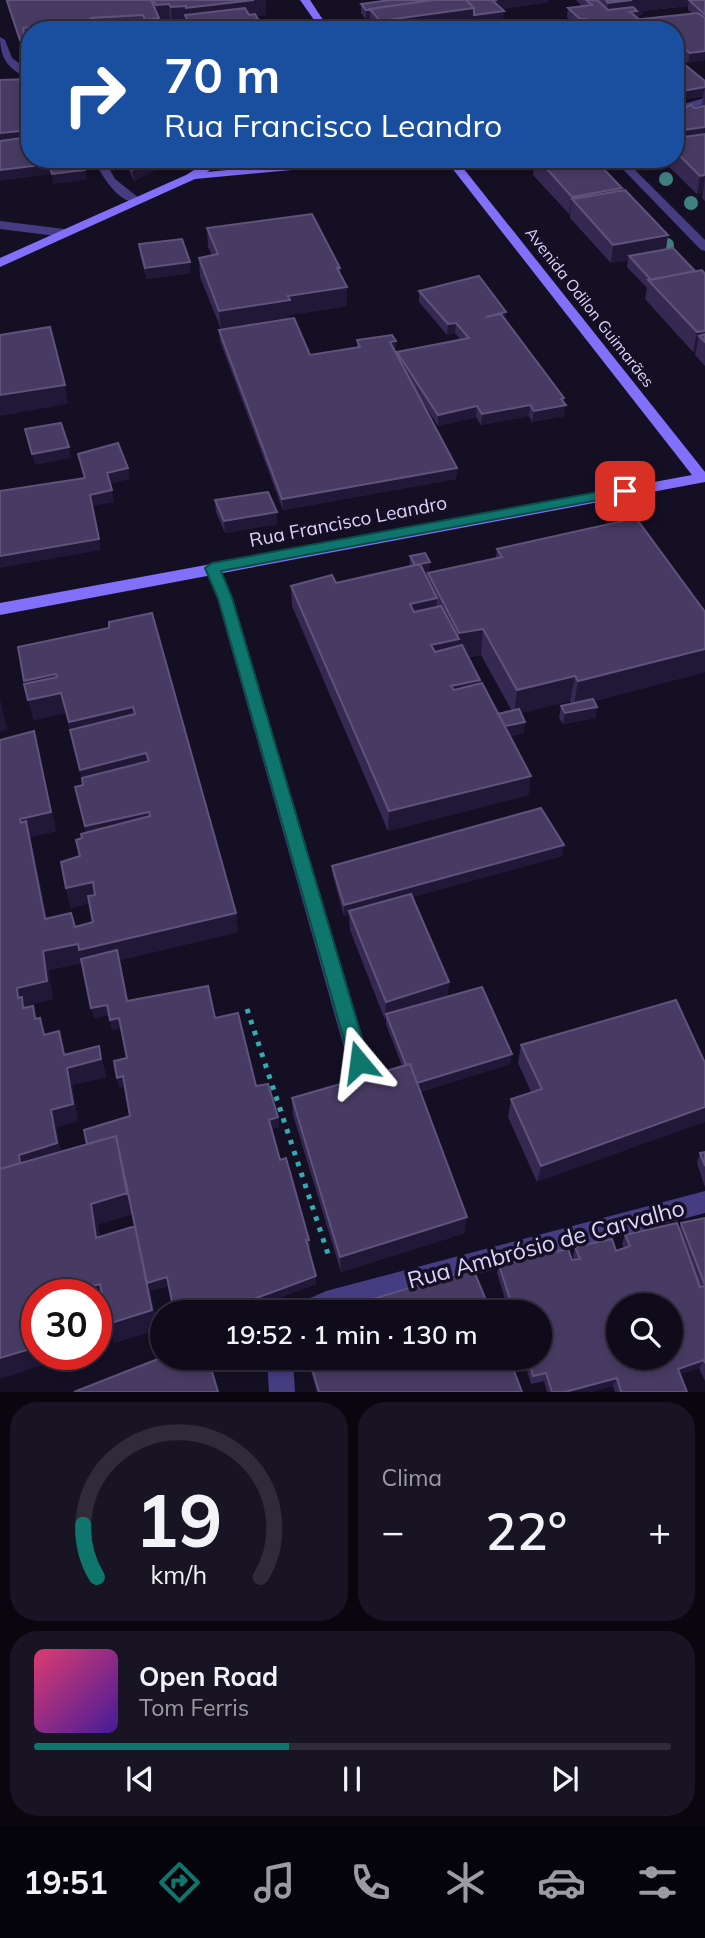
<!DOCTYPE html>
<html lang="pt">
<meta charset="utf-8">
<style>
:root{--surface:#100b1b;--page:#191424;--text:#f1f3f6;--muted:#9c9ba3;--line:#302b3a;--accent:#0f766e}
body{margin:0;font-family:Mulish,sans-serif;background:var(--page);color:var(--text);height:100vh;display:flex;flex-direction:column;font-size:26px;white-space:nowrap}
*{box-sizing:border-box;margin:0}
p{font-size:23px;color:var(--muted)}
.icon{flex:none;width:38px;height:38px;fill:none;stroke:currentColor;stroke-width:2;stroke-linecap:round;stroke-linejoin:round}
.map{position:relative;height:1392px;overflow:hidden}
.side{display:flex;flex-direction:column;gap:10px;padding:10px;background:#09060f;flex:1}
.side>*{flex:none}
.banner{position:absolute;left:21px;top:21px;width:663px;height:147px;border-radius:28px;box-shadow:0 4px 10px #0003,0 0 0 2px var(--line);background:#1a4fa0;color:#fff;overflow:hidden}
.tools{position:absolute;left:606px;top:1293px;display:grid;gap:14px}
.tools a{display:grid;place-items:center;width:77px;height:77px;border-radius:50%;background:var(--surface);box-shadow:0 4px 10px #0003,0 0 0 2px var(--line);font-size:35px}
.speed{position:absolute;left:21px;top:1279px;display:flex;gap:14px;font-size:35px;font-weight:700;text-align:center}
.speed>*{display:grid;place-content:center;width:91px;height:91px;border-radius:50%;background:var(--surface);box-shadow:0 4px 10px #0003,0 0 0 2px var(--line);line-height:1}
.speed .limit{border:10px solid #d22;background:#fff;color:#111}
.pin{position:absolute;display:grid;place-items:center;width:60px;height:60px;color:#fff;margin:-30px;border-radius:14px;box-shadow:0 4px 10px #0006}
.me{position:absolute;width:77px;margin:-38px;rotate:344deg;stroke-linejoin:round;filter:drop-shadow(0 0 5px #0008)}
.turn{display:flex;align-items:center;gap:24px;height:147px;padding:0 28px;font-size:32px}
.turn .icon{width:91px;height:91px;stroke-width:2.5}
.turn b{display:block;font-size:49px;line-height:60px}
.big{font-size:52px;font-weight:600;line-height:1.1}
.side .tile{flex:1;display:flex;flex-direction:column;justify-content:center;gap:10px;min-width:0;padding:0 24px;border-radius:28px;background:var(--page)}
.side .dial{align-items:center;gap:0}
.dial svg{height:182px;overflow:visible;fill:none;stroke:var(--line);stroke-width:7;stroke-linecap:round;text-anchor:middle}
.dial text{fill:var(--text);stroke:none}
.song{display:flex;align-items:center;gap:21px}
.cover{width:84px;height:84px;border-radius:10px;background:linear-gradient(135deg,hsl(340 70% 55%),hsl(260 70% 35%))}
.played{height:7px;border-radius:4px;background:linear-gradient(90deg,var(--accent) 40%,var(--line) 40%)}
.keys{display:flex;justify-content:space-around;direction:ltr}
.heat{display:flex;justify-content:space-between;align-items:center;font-size:38px;direction:ltr}
.side .tiles{flex:1;display:grid;gap:10px;grid-template-columns:1fr 1fr}
.tile:last-child{grid-column:span 2}
.trip{position:absolute;left:150px;top:1300px;width:402px;height:70px;border-radius:35px;background:var(--surface);box-shadow:0 4px 10px #0003,0 0 0 2px var(--line);font-weight:600;line-height:70px;text-align:center}
.menu{display:flex;height:112px;justify-content:space-around;align-items:center;background:#06040b;color:var(--muted)}
.menu .icon{width:49px;height:49px}
.menu .active{color:var(--accent)}
.menu b{font-size:32px;color:var(--text)}
.map>svg:first-child{display:block}
</style>
<div class="map">
<svg width="705" height="1392" viewBox="0 0 705 1392">
<rect width="100%" height="100%" fill="#150f24"/>
<g fill="none" stroke-linecap="round" stroke-linejoin="round">
<!-- path -->
<path stroke="#34acb2" stroke-width="5" stroke-dasharray="4.5 7" stroke-linecap="butt" d="M 247,1009 L 330,1260"/>
<!-- service -->
<path fill="#463c81" fill-rule="evenodd" d="M 705,1191 L 705,1213 L 336,1312 L 296,1312 L 299,1303 L 326,1291 Z"/>
<!-- minor -->
<path fill="#463c81" fill-rule="evenodd" d="M 561,19 L 566,22 L 564,24 L 532,30 L 509,30 Z
M 0,37 L 5,40 L 12,58 L 30,71 L 30,79 C 9,70 0,59 0,37 Z
M 705,98 L 705,104 L 676,112 L 676,106 Z
M 93,159 L 104,159 L 115,179 L 139,198 L 139,202 C 118,205 102,175 93,159 Z
M 613,159 L 624,159 L 705,240 L 705,251 L 701,250 Z
M 0,221 L 64,229 L 70,233 L 64,237 L 0,229 Z
M 212,563 L 220,568 L 233,598 L 370,1062 L 367,1069 L 359,1072 L 351,1069 L 348,1062 L 217,598 L 204,568 Z
M 267,1358 L 293,1358 L 295,1392 L 269,1392 Z"/>
<!-- secondary -->
<path fill="#826ffa" fill-rule="evenodd" d="M 300,0 L 310,0 L 325,23 L 334,30 L 319,27 Z
M 212,159 L 225,159 L 207,172 L 339,159 L 383,159 L 378,162 L 195,179 L 0,267 L 0,258 L 186,175 Z
M 445,159 L 456,159 L 705,472 L 705,482 L 0,615 L 0,603 L 692,475 Z"/>
</g>
<!-- trees -->
<g fill="#407f7f">
<circle cx="666" cy="179" r="7"/>
<circle cx="691" cy="203" r="7"/>
<circle cx="667" cy="245" r="7"/>
</g>
<!-- wall -->
<path fill="#362951" fill-rule="evenodd" d="M 13,0 L 266,0 L 266,15 L 257,16 L 258,19 L 259,28 L 188,29 L 186,22 L 172,24 L 170,20 L 159,21 L 160,28 L 146,29 L 144,25 L 128,26 L 130,30 L 30,30 L 30,49 L 22,50 L 9,10 L 7,1 Z
M 383,0 L 549,0 L 549,2 L 501,9 L 503,21 L 437,30 L 373,30 L 370,25 L 370,19 L 366,20 L 361,13 L 361,4 L 384,1 Z
M 576,0 L 705,0 L 705,60 L 688,63 L 684,60 L 684,64 L 705,81 L 705,201 L 702,198 L 703,193 L 697,194 L 661,159 L 676,159 L 676,108 L 679,110 L 701,107 L 703,96 L 676,101 L 676,30 L 643,30 L 641,28 L 642,19 L 692,13 L 688,10 L 688,6 L 643,11 L 642,15 L 636,16 L 636,17 L 639,19 L 637,27 L 640,30 L 555,30 L 556,21 L 570,20 L 567,17 L 568,8 L 582,6 Z
M 124,159 L 176,159 L 134,181 Z
M 534,159 L 594,159 L 622,191 L 668,235 L 666,249 L 696,271 L 705,274 L 705,366 L 695,355 L 696,351 L 693,352 L 645,299 L 647,288 L 627,267 L 628,260 L 611,263 L 570,218 L 570,215 L 533,175 L 535,160 Z
M 207,228 L 340,268 L 340,275 L 347,306 L 290,315 L 290,318 L 310,355 L 357,347 L 357,340 L 396,341 L 396,352 L 397,354 L 397,352 L 460,339 L 455,333 L 447,335 L 419,302 L 419,291 L 505,320 L 564,398 L 564,416 L 532,422 L 529,416 L 481,425 L 476,417 L 438,426 L 423,402 L 457,468 L 456,479 L 283,510 L 220,341 L 219,330 L 221,329 L 200,277 L 199,258 L 212,255 L 208,247 Z
M 139,244 L 191,273 L 147,279 L 140,255 Z
M 215,500 L 277,512 L 277,524 L 225,533 L 216,512 Z
M 497,549 L 705,612 L 705,672 L 594,701 L 597,707 L 595,718 L 563,724 L 559,718 L 561,706 L 572,704 L 570,701 L 521,713 L 524,733 L 510,736 L 529,795 L 388,831 L 292,606 L 291,586 L 336,583 L 410,567 L 410,556 L 429,573 L 496,558 ZM 481,655 L 512,711 L 498,714 L 480,684 L 480,680 L 469,657 Z
M 109,628 L 236,913 L 238,932 L 120,960 L 128,1001 L 215,1018 L 256,1086 L 278,1117 L 279,1127 L 272,1129 L 280,1160 L 309,1240 L 310,1249 L 308,1249 L 316,1276 L 316,1284 L 252,1308 L 169,1286 L 150,1291 L 158,1329 L 114,1343 L 104,1304 L 96,1306 L 96,1295 L 0,1379 L 34,731 L 56,831 L 30,837 L 47,918 L 75,927 L 93,922 L 89,903 L 71,908 L 66,888 L 80,856 L 82,838 L 86,832 L 75,787 L 83,785 L 82,778 L 66,713 L 33,720 ZM 82,963 L 94,1018 L 109,1015 L 112,1030 L 121,1028 L 127,1058 L 119,1088 L 125,1086 L 130,1116 L 87,1144 L 61,1152 L 56,1127 L 78,1121 L 72,1085 L 106,1077 L 103,1064 L 66,1054 L 59,1031 L 46,1035 L 37,1019 L 33,1006 L 26,1007 L 25,1006 L 53,999 L 48,970 ZM 133,1214 L 135,1226 L 100,1237 L 98,1224 Z
M 564,845 L 562,856 L 412,897 L 449,982 L 447,997 L 510,1064 L 420,1092 L 465,1233 L 341,1272 L 293,1115 L 292,1098 L 402,1066 L 386,1024 L 386,1020 L 385,1020 L 350,930 L 349,915 L 344,916 L 333,876 L 332,866 Z
M 676,1000 L 537,1182 L 508,1117 L 511,1099 L 531,1092 L 518,1063 L 521,1045 Z
M 705,1152 L 705,1187 L 697,1163 L 700,1153 Z
M 705,1218 L 705,1381 L 699,1368 L 680,1374 L 687,1392 L 615,1392 L 613,1386 L 591,1392 L 547,1392 L 544,1381 L 531,1384 L 523,1358 L 541,1358 L 541,1312 L 509,1312 L 497,1273 L 499,1265 L 574,1260 L 573,1256 L 575,1247 L 616,1251 L 624,1248 L 622,1244 L 625,1235 L 679,1228 L 681,1223 Z
M 307,1358 L 509,1358 L 522,1392 L 317,1392 Z"/>
<!-- shaded-wall -->
<path fill="#211737" d="M 254,0 L 266,0 L 266,15 L 189,24 L 188,21 L 186,8 Z
M 497,0 L 549,0 L 549,2 L 492,10 L 493,1 Z
M 632,0 L 705,0 L 689,0 L 688,6 L 643,11 L 642,15 L 636,16 L 636,20 L 639,19 L 637,29 L 606,19 L 608,3 Z
M 169,4 L 170,20 L 159,21 L 160,28 L 146,29 L 145,20 L 157,18 L 156,5 Z
M 186,6 L 187,19 L 185,15 L 185,22 L 172,24 L 171,7 Z
M 474,8 L 504,11 L 503,21 L 437,30 L 380,30 L 380,21 Z
M 366,10 L 370,10 L 370,19 L 366,20 Z
M 258,19 L 259,28 L 246,30 L 245,22 Z
M 58,27 L 58,30 L 46,30 L 46,28 Z
M 30,39 L 30,49 L 22,50 L 20,40 Z
M 705,51 L 705,60 L 688,63 L 690,53 Z
M 685,56 L 682,73 L 676,74 L 676,58 Z
M 705,87 L 703,96 L 676,101 L 676,92 Z
M 705,127 L 705,137 L 676,141 L 676,131 Z
M 30,130 L 30,140 L 0,144 L 0,133 Z
M 154,159 L 176,159 L 134,181 L 132,170 Z
M 49,164 L 51,174 L 0,181 L 0,170 Z
M 85,170 L 87,180 L 53,184 L 52,174 Z
M 705,175 L 703,193 L 697,194 L 700,176 Z
M 622,188 L 619,207 L 572,199 L 570,215 L 569,215 L 572,197 Z
M 668,235 L 665,253 L 629,256 L 628,260 L 611,263 L 613,245 Z
M 190,262 L 191,273 L 147,279 L 145,268 Z
M 347,287 L 347,306 L 290,315 L 290,319 L 221,330 L 219,311 L 288,296 Z
M 506,312 L 505,323 L 486,317 Z
M 456,323 L 455,333 L 447,335 L 448,324 Z
M 705,331 L 705,342 L 699,336 L 696,351 L 693,352 L 697,332 Z
M 396,341 L 396,352 L 390,342 Z
M 65,385 L 68,404 L 0,416 L 0,395 Z
M 530,405 L 529,416 L 481,425 L 482,414 Z
M 566,405 L 564,416 L 532,422 L 534,411 Z
M 477,406 L 476,417 L 438,426 L 438,415 Z
M 69,447 L 71,458 L 35,465 L 32,454 Z
M 128,468 L 130,479 L 109,484 L 107,473 Z
M 457,468 L 456,479 L 283,510 L 282,499 Z
M 112,490 L 114,502 L 92,506 L 90,495 Z
M 277,512 L 277,524 L 225,533 L 224,521 Z
M 99,539 L 101,550 L 0,568 L 0,556 Z
M 430,562 L 429,573 L 414,576 L 415,565 Z
M 437,598 L 436,618 L 409,624 L 410,604 Z
M 483,629 L 481,655 L 430,665 L 431,645 L 459,639 L 459,633 Z
M 705,649 L 705,672 L 574,706 L 578,681 Z
M 56,674 L 66,713 L 33,720 L 24,681 Z
M 575,676 L 570,701 L 514,715 L 517,690 Z
M 480,680 L 478,700 L 450,706 L 451,686 Z
M 0,698 L 7,730 L 0,732 Z
M 133,707 L 137,727 L 73,742 L 69,722 Z
M 597,707 L 595,718 L 563,724 L 565,713 Z
M 525,722 L 524,733 L 500,738 L 501,727 Z
M 34,731 L 56,831 L 30,837 L 51,938 L 20,819 Z
M 146,753 L 149,773 L 85,790 L 80,770 Z
M 531,776 L 529,795 L 388,831 L 389,811 Z
M 149,812 L 152,831 L 89,846 L 85,826 Z
M 564,845 L 562,856 L 351,914 L 349,911 L 349,915 L 344,916 L 344,905 Z
M 93,882 L 97,901 L 71,908 L 66,888 Z
M 236,913 L 238,932 L 120,960 L 82,963 L 48,970 L 53,999 L 25,1006 L 29,1016 L 18,998 L 17,988 L 43,951 Z
M 449,982 L 447,1001 L 386,1014 L 386,1020 L 385,1020 L 386,1002 Z
M 107,1005 L 110,1015 L 94,1018 L 91,1008 Z
M 119,1018 L 121,1028 L 112,1030 L 110,1020 Z
M 59,1031 L 65,1050 L 68,1067 L 99,1046 L 106,1077 L 72,1085 L 78,1121 L 56,1127 L 63,1160 L 0,1192 L 19,1155 L 51,1110 L 64,1055 Z
M 512,1054 L 510,1064 L 413,1094 L 413,1084 Z
M 123,1076 L 125,1086 L 119,1088 L 117,1078 Z
M 705,1107 L 705,1122 L 537,1182 L 541,1166 Z
M 278,1117 L 279,1127 L 270,1130 L 269,1120 Z
M 118,1148 L 122,1158 L 133,1214 L 98,1224 L 103,1258 L 96,1238 L 91,1204 Z
M 467,1217 L 465,1233 L 341,1272 L 340,1257 Z
M 135,1226 L 167,1277 L 170,1286 L 150,1291 L 158,1329 L 114,1343 L 108,1324 Z
M 316,1276 L 316,1284 L 252,1308 L 238,1312 L 208,1312 Z
M 100,1284 L 107,1303 L 96,1306 L 96,1295 L 86,1295 L 86,1288 Z
M 37,1347 L 37,1354 L 78,1354 L 0,1379 L 0,1358 Z
M 704,1360 L 699,1368 L 673,1376 L 678,1369 Z
M 617,1378 L 613,1386 L 591,1392 L 565,1392 Z"/>
<!-- building -->
<path fill="#483b63" stroke="#5f537c" stroke-width="2" fill-rule="evenodd" d="M 13,0 L 151,0 L 159,18 L 145,20 L 143,15 L 91,18 L 92,21 L 103,20 L 104,24 L 127,22 L 130,30 L 66,30 L 66,29 L 59,29 L 58,27 L 46,28 L 46,30 L 32,30 L 31,27 L 23,28 L 24,33 L 30,33 L 30,39 L 20,40 L 7,1 Z
M 153,0 L 254,0 L 186,8 L 186,6 L 171,7 L 169,4 L 156,5 Z
M 390,0 L 433,0 L 370,9 L 371,10 L 366,10 L 361,4 Z
M 433,0 L 466,0 L 474,8 L 380,21 L 370,9 Z
M 466,0 L 497,0 L 493,1 L 504,11 L 474,15 L 474,8 Z
M 586,0 L 597,0 L 608,10 L 633,7 L 637,11 L 630,12 L 639,19 L 631,20 L 640,30 L 600,30 L 587,19 L 580,19 L 568,8 L 592,5 Z
M 606,0 L 632,0 L 608,3 Z
M 689,0 L 705,0 L 705,15 Z
M 245,8 L 249,15 L 255,14 L 258,19 L 245,22 L 249,30 L 184,29 L 191,28 L 185,15 Z
M 698,13 L 705,18 L 705,51 L 690,53 L 676,43 L 676,30 L 657,30 L 642,19 Z
M 587,19 L 600,30 L 566,30 L 556,21 Z
M 676,48 L 685,56 L 676,58 Z
M 684,64 L 705,81 L 705,87 L 676,92 L 676,65 Z
M 30,79 L 30,130 L 0,133 L 0,80 Z
M 691,105 L 694,108 L 705,106 L 705,127 L 676,131 L 676,108 L 679,110 Z
M 705,134 L 705,175 L 700,176 L 676,152 L 676,138 Z
M 30,137 L 30,159 L 82,159 L 85,170 L 52,174 L 49,164 L 0,170 L 0,141 Z
M 127,159 L 154,159 L 132,170 Z
M 538,159 L 594,159 L 622,188 L 572,197 Z
M 625,190 L 668,235 L 613,245 L 572,199 Z
M 312,214 L 340,268 L 337,268 L 347,287 L 288,296 L 290,300 L 219,311 L 199,258 L 218,254 L 207,228 Z
M 182,239 L 190,262 L 145,268 L 139,244 Z
M 673,248 L 695,271 L 651,280 L 629,256 Z
M 702,270 L 705,274 L 705,331 L 697,332 L 648,280 Z
M 479,276 L 506,312 L 486,317 L 501,314 L 564,398 L 561,399 L 566,405 L 534,411 L 530,405 L 482,414 L 477,406 L 438,415 L 397,352 L 469,338 L 456,323 L 448,324 L 419,291 Z
M 294,318 L 310,355 L 360,347 L 357,340 L 392,335 L 396,341 L 390,342 L 457,468 L 282,499 L 219,330 Z
M 50,327 L 65,385 L 0,395 L 0,335 Z
M 705,334 L 705,342 L 699,336 Z
M 61,423 L 69,447 L 32,454 L 25,429 Z
M 118,443 L 128,468 L 107,473 L 112,490 L 90,495 L 99,539 L 0,556 L 0,491 L 85,478 L 78,454 Z
M 268,492 L 277,512 L 224,521 L 215,500 Z
M 636,518 L 705,612 L 705,649 L 578,681 L 575,676 L 517,690 L 483,629 L 459,633 L 428,573 L 502,557 L 497,549 Z
M 425,553 L 430,562 L 415,565 L 410,556 Z
M 420,564 L 437,598 L 410,604 L 414,612 L 441,606 L 459,639 L 431,645 L 435,652 L 462,645 L 480,680 L 451,686 L 454,690 L 482,683 L 531,776 L 389,811 L 291,586 L 332,575 L 336,583 Z
M 152,613 L 236,913 L 79,950 L 78,944 L 43,951 L 47,981 L 17,988 L 18,998 L 22,997 L 23,1008 L 33,1006 L 35,1019 L 40,1018 L 44,1035 L 59,1031 L 64,1055 L 99,1046 L 101,1059 L 67,1068 L 73,1104 L 51,1110 L 57,1143 L 19,1155 L 20,1163 L 0,1169 L 0,740 L 34,731 L 51,812 L 20,819 L 21,823 L 26,821 L 45,919 L 71,913 L 75,927 L 93,922 L 88,896 L 95,895 L 93,882 L 66,888 L 61,862 L 80,856 L 76,840 L 82,838 L 81,834 L 150,816 L 149,812 L 85,826 L 75,787 L 83,785 L 82,778 L 149,761 L 146,753 L 80,770 L 70,730 L 135,714 L 133,707 L 69,722 L 61,693 L 28,700 L 24,684 L 57,677 L 56,674 L 24,681 L 18,647 L 109,628 L 109,622 Z
M 593,699 L 597,707 L 565,713 L 561,706 Z
M 519,709 L 525,722 L 505,726 L 498,714 Z
M 541,808 L 564,845 L 344,905 L 332,866 Z
M 411,894 L 449,982 L 386,1002 L 349,911 Z
M 117,950 L 127,1001 L 208,986 L 215,1018 L 238,1013 L 256,1086 L 268,1084 L 278,1117 L 269,1120 L 280,1160 L 286,1158 L 309,1240 L 306,1240 L 316,1276 L 251,1300 L 208,1312 L 174,1312 L 167,1277 L 147,1283 L 116,1136 L 87,1144 L 84,1130 L 130,1116 L 123,1076 L 117,1078 L 114,1061 L 127,1058 L 119,1018 L 110,1020 L 107,1005 L 91,1008 L 81,959 Z
M 482,987 L 512,1054 L 417,1083 L 410,1064 L 406,1065 L 386,1014 Z
M 676,1000 L 705,1063 L 705,1107 L 541,1166 L 511,1099 L 542,1089 L 521,1045 Z
M 410,1064 L 467,1217 L 340,1257 L 292,1098 Z
M 116,1136 L 127,1193 L 91,1204 L 96,1238 L 135,1226 L 152,1310 L 108,1324 L 100,1284 L 86,1288 L 86,1295 L 37,1295 L 37,1347 L 0,1358 L 0,1169 Z
M 705,1152 L 705,1166 L 700,1153 Z
M 705,1218 L 705,1285 L 681,1223 Z
M 677,1223 L 700,1287 L 705,1286 L 705,1363 L 704,1360 L 678,1369 L 687,1392 L 621,1392 L 617,1378 L 565,1392 L 552,1392 L 546,1373 L 533,1376 L 528,1358 L 541,1358 L 541,1312 L 514,1312 L 499,1265 L 568,1249 L 572,1260 L 580,1259 L 575,1247 L 612,1239 L 616,1251 L 630,1246 L 625,1235 ZM 618,1306 L 670,1306 L 670,1358 L 618,1358 Z
M 473,1269 L 491,1312 L 337,1312 L 336,1310 Z
M 163,1357 L 163,1358 L 208,1358 L 218,1392 L 74,1392 Z
M 309,1358 L 509,1358 L 522,1392 L 319,1392 Z"/>
<!-- route -->
<path fill="#0f766e" stroke="#0a4d48" stroke-width="2" d="M 625,487 L 630,488 L 630,494 L 221,571 L 232,598 L 369,1062 L 366,1068 L 359,1071 L 352,1068 L 218,598 L 205,568 L 212,563 Z"/>
<g text-anchor="middle" stroke-width="7" stroke-linejoin="round" paint-order="stroke">
<!-- far-street labels -->
<g font-size="16" fill="#ddd4fd" stroke="#150f24">
<text transform="translate(590 307) rotate(52)" y="6">Avenida Odilon Guimarães</text>
</g>
<!-- street labels -->
<g font-size="19" fill="#ddd4fd" stroke="#150f24">
<text transform="translate(348 521) rotate(-11)" y="7">Rua Francisco Leandro</text>
</g>
<!-- near-street labels -->
<g font-size="23" fill="#ddd4fd" stroke="#150f24">
<text transform="translate(546 1244) rotate(-15)" y="8">Rua Ambrósio de Carvalho</text>
</g>
</g>
</svg>
<div class="tools">
<a><svg class="icon" aria-label="search" viewBox="0 0 24 24"><circle cx="10" cy="10" r="6"/><path d="M15 15l6 6"/></svg></a>
</div>
<div class="speed"><div class="limit">30</div></div>
<div class="pin" style="left:625px;top:491px;background:#d93025"><svg class="icon" aria-label="arrive" viewBox="0 0 24 24"><path d="M6 21V4h12l-3 4 3 4H6"/></svg></div>
<svg class="me" style="left:359px;top:1062px" viewBox="-20 -20 40 40"><path d="M0-17L14 15 0 8-14 15z" fill="#0f766e" stroke="#fff" stroke-width="4"/></svg>
<div class="trip">19:52 · 1 min · 130 m</div>
<div class="banner">
<div class="turn"><svg class="icon" aria-label="right" viewBox="0 0 24 24"><path d="M7 20v-9h11M14 6l5 5-5 5"/></svg><div><b>70 m</b>Rua Francisco Leandro</div></div>
</div>
</div>
<section class="side">
<div class="tiles">
<div class="tile dial"><svg viewBox="0 0 100 80">
<path d="M14 69A42 42 0 1 1 86 69"/>
<path d="M14 69A42 42 0 0 1 8 46" stroke="#0f766e"/>
<text x="50" y="56" font-size="32" font-weight="700">19</text>
<text x="50" y="72" font-size="11">km/h</text>
</svg></div>
<div class="tile"><p>Clima</p>
<div class="heat"><a>−</a><b class="big">22°</b><a>+</a></div>
</div>
<div class="tile">
<div class="song"><i class="cover"></i><div><b>Open Road</b><p>Tom Ferris</p></div></div>
<div class="played"></div>
<div class="keys"><svg class="icon" aria-label="previous" viewBox="0 0 24 24"><path d="M18 5L8 12l10 7zM5 5v14"/></svg><svg class="icon" aria-label="pause" viewBox="0 0 24 24"><path d="M8 5v14M16 5v14"/></svg><svg class="icon" aria-label="next" viewBox="0 0 24 24"><path d="M6 5l10 7-10 7zM19 5v14"/></svg></div>
</div>
</div>
</section>
<nav class="menu">
<b>19:51</b>
<svg class="icon active" aria-label="directions" viewBox="0 0 24 24"><path d="M12 3l9 9-9 9-9-9zM9 14v-3h6M13 9l2 2-2 2"/></svg>
<svg class="icon" aria-label="music" viewBox="0 0 24 24"><path d="M9 18V5l10-2v13"/><circle cx="6" cy="18" r="3"/><circle cx="16" cy="16" r="3"/></svg>
<svg class="icon" aria-label="phone" viewBox="0 0 24 24"><path d="M5 4h4l2 5-3 2q2 4 5 5l2-3 5 2v4C11 20 4 13 5 4z"/></svg>
<svg class="icon" aria-label="climate" viewBox="0 0 24 24"><path d="M12 3v18M4 7l16 10M4 17L20 7"/></svg>
<svg class="icon" aria-label="car" viewBox="0 0 24 24"><path d="M5 17H2v-5l4-1 3-4h7l3 4 3 1v5h-3M9 17h6M6 11h13"/><circle cx="7" cy="17" r="2"/><circle cx="17" cy="17" r="2"/></svg>
<svg class="icon" aria-label="filters" viewBox="0 0 24 24"><path d="M4 7h16M4 17h16"/><circle cx="9" cy="7" r="2"/><circle cx="15" cy="17" r="2"/></svg>
</nav>
